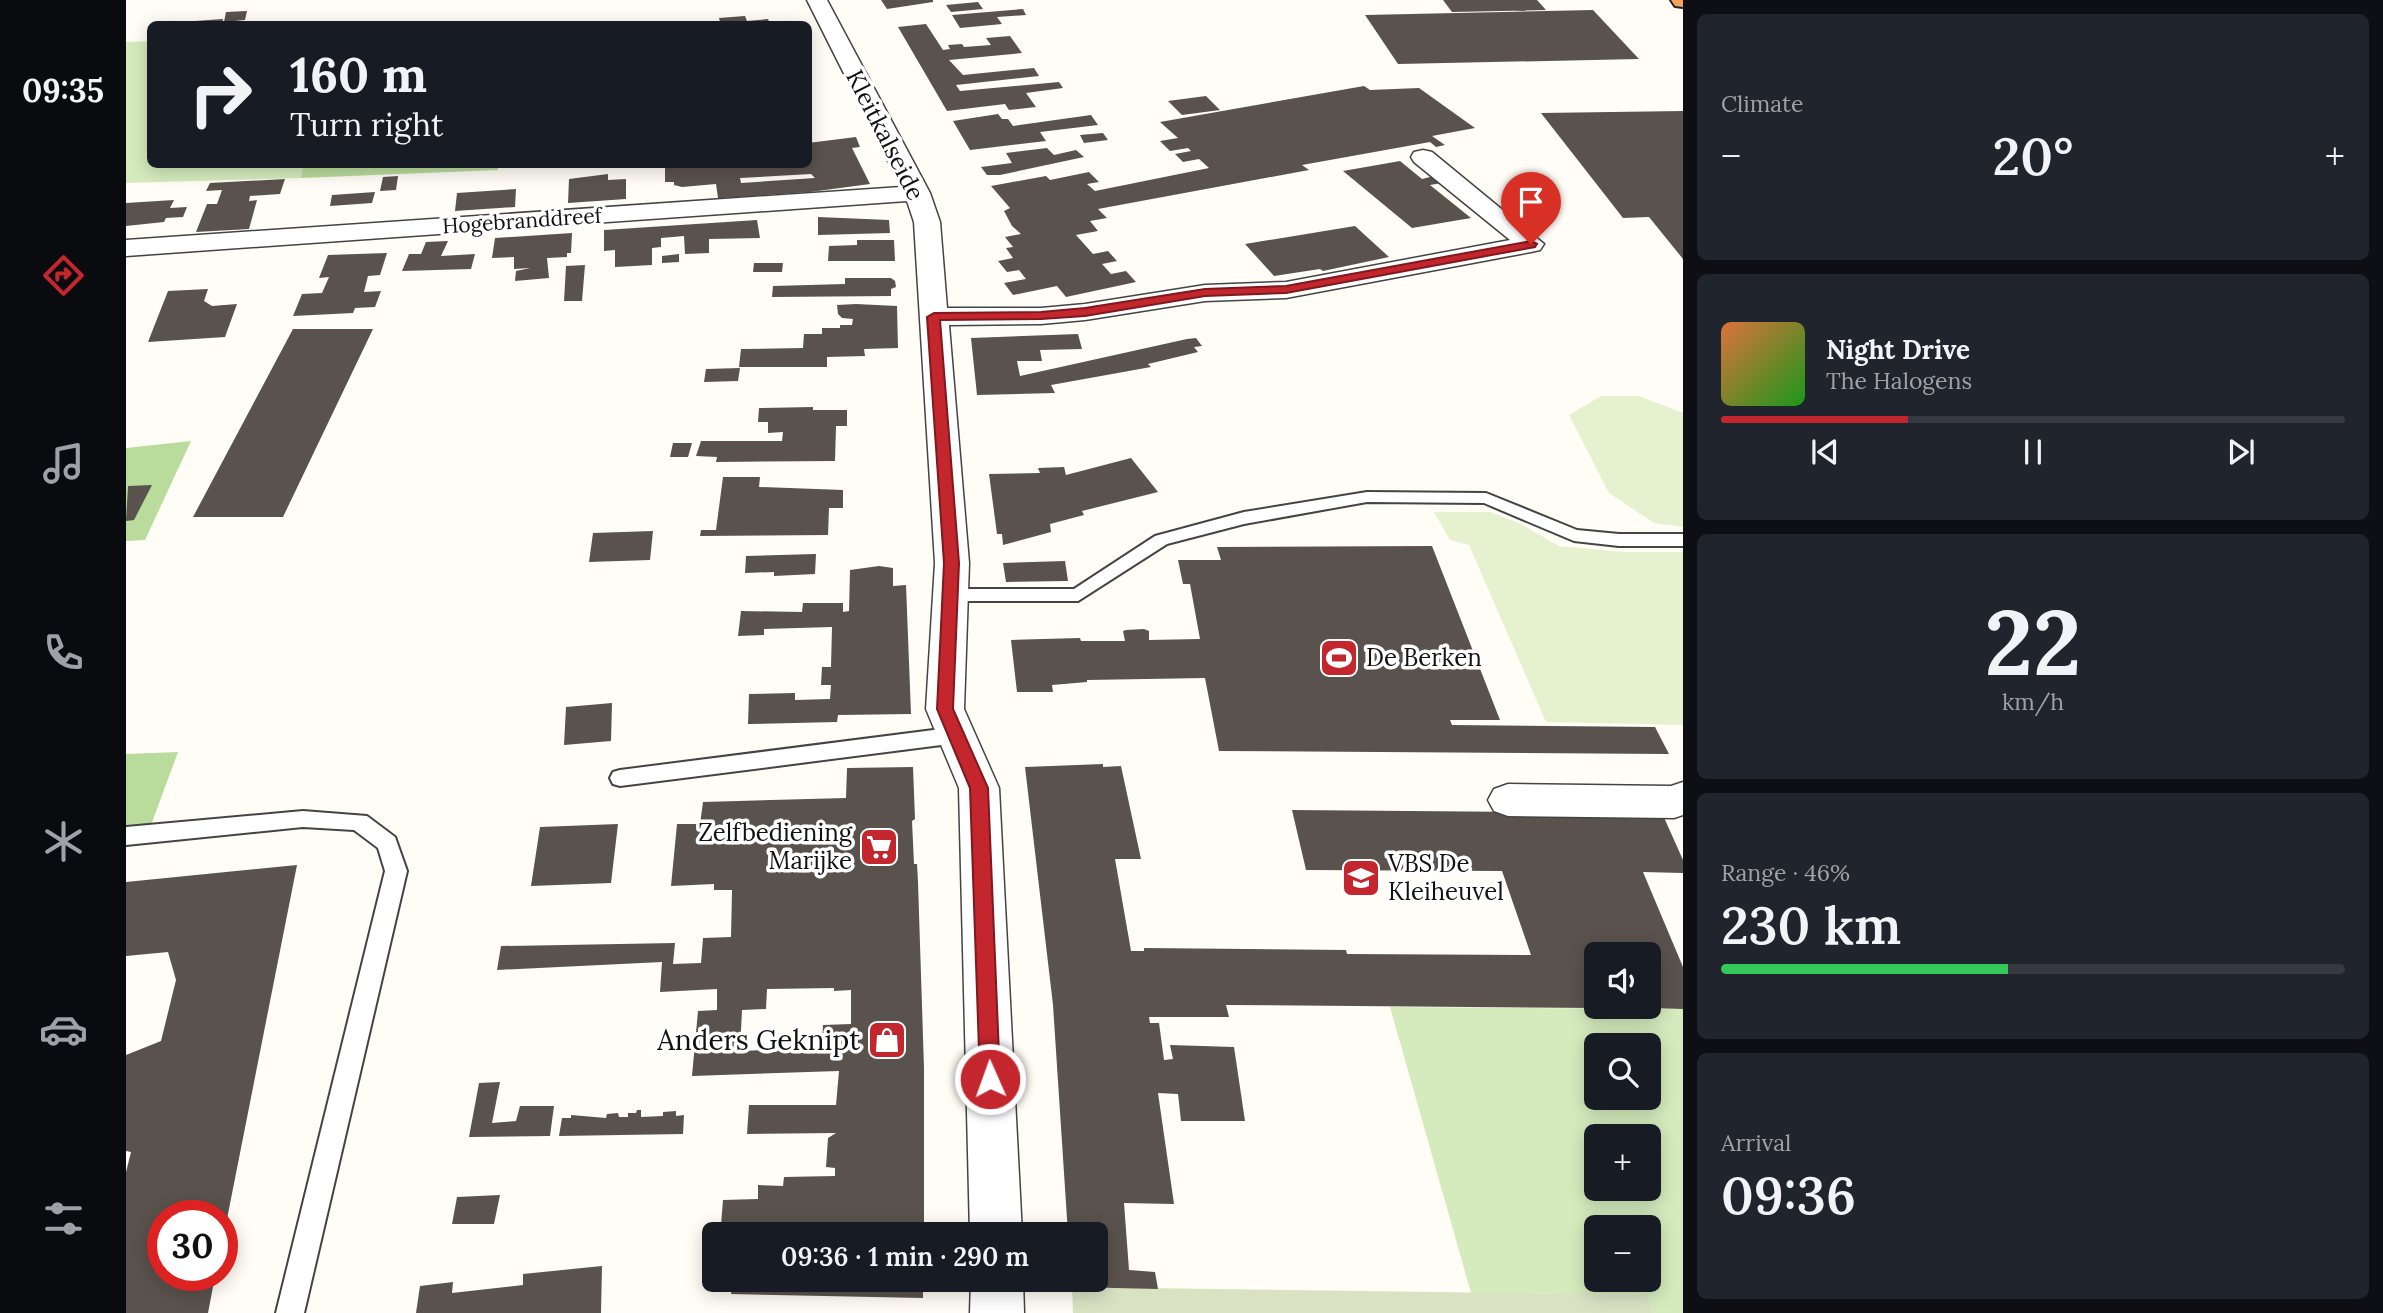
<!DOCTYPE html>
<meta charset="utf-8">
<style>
:root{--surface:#171b24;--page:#20242c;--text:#f1f3f6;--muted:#9ea1a6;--line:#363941;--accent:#c4262e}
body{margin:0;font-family:Lora,serif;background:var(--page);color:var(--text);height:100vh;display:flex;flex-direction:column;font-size:26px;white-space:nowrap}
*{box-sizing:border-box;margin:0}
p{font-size:23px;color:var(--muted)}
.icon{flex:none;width:38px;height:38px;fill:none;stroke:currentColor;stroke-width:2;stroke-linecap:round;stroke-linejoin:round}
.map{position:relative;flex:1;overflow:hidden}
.details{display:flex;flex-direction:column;gap:14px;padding:14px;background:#0d0f14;width:700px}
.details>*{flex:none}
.hud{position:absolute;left:21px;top:21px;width:665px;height:147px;border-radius:10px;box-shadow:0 4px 18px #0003;background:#171b24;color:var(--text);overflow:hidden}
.controls{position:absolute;left:1458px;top:942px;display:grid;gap:14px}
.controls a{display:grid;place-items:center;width:77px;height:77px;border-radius:10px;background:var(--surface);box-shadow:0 4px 18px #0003;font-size:35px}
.speed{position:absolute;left:21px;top:1200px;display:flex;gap:14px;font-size:35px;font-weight:700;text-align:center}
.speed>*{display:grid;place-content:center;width:91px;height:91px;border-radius:50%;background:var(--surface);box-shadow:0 4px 18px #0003;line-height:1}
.speed .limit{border:10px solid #d22;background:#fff;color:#111}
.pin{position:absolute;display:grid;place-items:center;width:60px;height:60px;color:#fff;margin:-72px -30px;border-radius:50% 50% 50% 0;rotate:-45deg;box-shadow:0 0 7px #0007}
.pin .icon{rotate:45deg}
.me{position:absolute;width:77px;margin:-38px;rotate:358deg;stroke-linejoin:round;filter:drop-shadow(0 0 5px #0008)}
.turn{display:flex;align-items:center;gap:24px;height:147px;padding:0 28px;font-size:32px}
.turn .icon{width:91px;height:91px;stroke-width:2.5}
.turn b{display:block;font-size:49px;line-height:60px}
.big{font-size:52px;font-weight:600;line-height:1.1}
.details .tile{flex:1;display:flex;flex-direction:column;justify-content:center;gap:10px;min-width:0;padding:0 24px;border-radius:10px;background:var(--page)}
.details .dial{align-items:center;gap:0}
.dial b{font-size:91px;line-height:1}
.song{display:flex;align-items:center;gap:21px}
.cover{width:84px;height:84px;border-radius:10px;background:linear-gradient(135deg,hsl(20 70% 55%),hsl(120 70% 35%))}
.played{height:7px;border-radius:4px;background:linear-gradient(90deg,var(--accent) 30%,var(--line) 30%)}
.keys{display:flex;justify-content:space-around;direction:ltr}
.heat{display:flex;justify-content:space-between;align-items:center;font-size:38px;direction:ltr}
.charge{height:10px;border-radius:5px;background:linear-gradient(90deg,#34c759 46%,var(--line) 0)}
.trip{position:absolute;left:576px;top:1222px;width:406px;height:70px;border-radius:10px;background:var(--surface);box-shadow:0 4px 18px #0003;font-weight:600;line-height:70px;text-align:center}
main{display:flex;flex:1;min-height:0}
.dock{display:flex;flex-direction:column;width:126px;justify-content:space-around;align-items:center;background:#090b0e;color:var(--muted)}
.dock .icon{width:49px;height:49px}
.dock .current{color:var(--accent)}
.dock b{font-size:32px;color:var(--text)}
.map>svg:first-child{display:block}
</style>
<main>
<nav class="dock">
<b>09:35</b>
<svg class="icon current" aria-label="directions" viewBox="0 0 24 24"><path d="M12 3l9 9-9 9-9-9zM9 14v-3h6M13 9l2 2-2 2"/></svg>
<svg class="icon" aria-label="music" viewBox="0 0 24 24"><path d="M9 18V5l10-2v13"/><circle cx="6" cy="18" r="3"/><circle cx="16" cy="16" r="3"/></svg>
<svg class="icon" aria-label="phone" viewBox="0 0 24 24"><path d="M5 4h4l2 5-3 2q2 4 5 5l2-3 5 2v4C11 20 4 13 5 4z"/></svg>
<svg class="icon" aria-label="climate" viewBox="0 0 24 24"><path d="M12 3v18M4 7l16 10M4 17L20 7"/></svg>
<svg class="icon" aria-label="car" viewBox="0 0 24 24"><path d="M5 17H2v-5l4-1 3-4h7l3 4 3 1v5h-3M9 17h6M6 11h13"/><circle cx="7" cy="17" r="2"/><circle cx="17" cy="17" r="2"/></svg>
<svg class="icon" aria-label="filters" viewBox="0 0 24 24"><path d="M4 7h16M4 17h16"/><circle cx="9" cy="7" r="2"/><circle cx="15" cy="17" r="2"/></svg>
</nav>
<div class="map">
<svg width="1557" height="1313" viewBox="0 0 1557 1313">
<rect width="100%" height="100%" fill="#fffdf5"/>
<!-- green -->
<path fill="#d5ebbd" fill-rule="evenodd" d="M 24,41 L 24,164 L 177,165 L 175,178 L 0,183 L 0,42 Z
M 1264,1007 L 1557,1009 L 1557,1313 L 1528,1313 L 1521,1295 L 1345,1293 ZM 1470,1045 L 1522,1045 L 1522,1097 L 1470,1097 ZM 1470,1136 L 1522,1136 L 1522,1188 L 1470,1188 ZM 1470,1227 L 1522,1227 L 1522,1279 L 1470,1279 Z"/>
<!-- forest -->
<path fill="#b9dc9c" d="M 177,165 L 372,164 L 372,170 L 175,178 Z
M 65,441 L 19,540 L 0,541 L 0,448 Z
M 52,752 L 25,825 L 0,826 L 0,754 Z"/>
<!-- cemetery -->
<path fill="#d9e3c4" d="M 946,1287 L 1521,1295 L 1528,1313 L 947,1313 Z"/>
<!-- pitch -->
<path fill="#e6f2cf" d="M 1475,396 L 1513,396 L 1557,413 L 1557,527 L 1528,523 L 1483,493 L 1443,415 Z
M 1308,512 L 1364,512 L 1393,523 L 1433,546 L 1498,552 L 1557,552 L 1557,725 L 1420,722 L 1343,545 L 1324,540 Z"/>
<!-- building -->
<path fill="#5a524d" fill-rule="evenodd" d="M 755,0 L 807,0 L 807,2 L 761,9 Z
M 1317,0 L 1411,0 L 1420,10 L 1326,12 Z
M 852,2 L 857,9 L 825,12 L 820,5 Z
M 897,9 L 900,15 L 871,17 L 876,24 L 834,28 L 826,15 Z
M 1467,10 L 1513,59 L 1272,64 L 1239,15 Z
M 121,11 L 119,20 L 98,22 L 100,12 Z
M 619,16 L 621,21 L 642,19 L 644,24 L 584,24 L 594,22 L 593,18 Z
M 97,19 L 96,24 L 69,24 L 69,21 Z
M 800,24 L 817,50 L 824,49 L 822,45 L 836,44 L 838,47 L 865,45 L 860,38 L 884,36 L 896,53 L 823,60 L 837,75 L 908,68 L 913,76 L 830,85 L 834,91 L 933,82 L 937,88 L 900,93 L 910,107 L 883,110 L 879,104 L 821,111 L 772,27 Z
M 1238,86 L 1244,90 L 1293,88 L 1349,128 L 1306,136 L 1319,145 L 1310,147 L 1304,142 L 1176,165 L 1183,170 L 972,209 L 981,218 L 964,221 L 972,231 L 950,235 L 967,254 L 982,251 L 991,261 L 976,264 L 985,274 L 1000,271 L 1010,282 L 940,297 L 931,286 L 887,295 L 878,283 L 900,279 L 893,270 L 881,272 L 872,261 L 887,258 L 880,248 L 887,247 L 879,237 L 895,234 L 886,226 L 878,211 L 884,208 L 865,186 L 920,176 L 924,180 L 963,172 L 973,182 L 961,184 L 969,191 L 1083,168 L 1073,159 L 1057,162 L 1049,154 L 1065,151 L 1062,148 L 1044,151 L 1034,141 L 1052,138 L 1034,122 Z
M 1080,96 L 1094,110 L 1056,115 L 1042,101 Z
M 1557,111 L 1557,259 L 1523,217 L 1497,218 L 1415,113 Z
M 872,114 L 876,119 L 882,119 L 887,126 L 965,115 L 972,125 L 914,132 L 920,141 L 844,150 L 827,121 Z
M 977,133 L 982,140 L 958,143 L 954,135 Z
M 730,137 L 734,147 L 726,148 L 744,184 L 684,192 L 597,198 L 592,198 L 590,184 L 556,187 L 548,185 L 548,182 L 539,182 L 539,166 L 682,164 L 682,143 ZM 685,174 L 689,178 L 615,183 L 614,178 Z
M 921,148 L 928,155 L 950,150 L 958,157 L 874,175 L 861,175 L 855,167 L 886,163 L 880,153 Z
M 1274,161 L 1296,179 L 1308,176 L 1316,183 L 1304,185 L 1345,218 L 1286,228 L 1217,171 Z
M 482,174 L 482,180 L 500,179 L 500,199 L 442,203 L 443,179 Z
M 272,176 L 270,190 L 254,191 L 257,177 Z
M 159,179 L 154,194 L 124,196 L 123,201 L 131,200 L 123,229 L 70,232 L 81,204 L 91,204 L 96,190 L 80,191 L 84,183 Z
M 390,189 L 389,207 L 329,211 L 331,193 Z
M 249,192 L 246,203 L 204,206 L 206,195 Z
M 48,200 L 44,208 L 61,207 L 57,217 L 40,218 L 38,222 L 0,226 L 0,203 Z
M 692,217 L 763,220 L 764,233 L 692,235 Z
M 631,220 L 634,238 L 583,239 L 583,253 L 559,254 L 558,236 L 535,238 L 535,247 L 526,248 L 526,265 L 489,267 L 489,250 L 478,251 L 478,230 Z
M 1229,226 L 1263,257 L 1197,271 L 1194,269 L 1148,276 L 1119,244 Z
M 446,233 L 445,253 L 441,253 L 441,257 L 421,258 L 423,278 L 389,281 L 390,271 L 404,268 L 388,269 L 388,257 L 366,258 L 369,238 Z
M 731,240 L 768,240 L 769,261 L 702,261 L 703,246 L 731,245 Z
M 322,241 L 315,256 L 349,254 L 345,269 L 276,271 L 283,254 L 295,254 L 300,242 Z
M 261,253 L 254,275 L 242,276 L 238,292 L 255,291 L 249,307 L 229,308 L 227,313 L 167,316 L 176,294 L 196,293 L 203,277 L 193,278 L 202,255 Z
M 553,254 L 553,262 L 536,263 L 536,256 Z
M 628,263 L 657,263 L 656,272 L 627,272 Z
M 459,265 L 456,301 L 438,301 L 440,266 Z
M 719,278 L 765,278 L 769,281 L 770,287 L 765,289 L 765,296 L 646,297 L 647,286 L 719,284 Z
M 82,289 L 78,301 L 86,306 L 111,304 L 99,337 L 22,342 L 42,291 Z
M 730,304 L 771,306 L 772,348 L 738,349 L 739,356 L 701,357 L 701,367 L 613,367 L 615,349 L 677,348 L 678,334 L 696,334 L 696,328 L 714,328 L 714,325 L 726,325 L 727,319 L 716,318 L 712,314 L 711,305 Z
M 167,329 L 247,329 L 157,517 L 67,517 Z
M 952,334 L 956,349 L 914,350 L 916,361 L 891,361 L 894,376 L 1061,339 L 1070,338 L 1076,346 L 1068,347 L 1072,352 L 1022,364 L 1025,367 L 925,385 L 929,393 L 851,395 L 845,338 Z
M 614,368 L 612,381 L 578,382 L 580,369 Z
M 687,407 L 687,410 L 721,410 L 721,426 L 710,426 L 709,461 L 590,462 L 591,457 L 570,456 L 575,441 L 656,441 L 657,432 L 642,433 L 642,422 L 632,422 L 633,408 Z
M 547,443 L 566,443 L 562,457 L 544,457 Z
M 1005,458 L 1032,492 L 956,511 L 958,515 L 924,524 L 925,532 L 877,545 L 876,534 L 871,534 L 863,474 L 914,473 L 912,468 L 938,467 L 940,475 Z
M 597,477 L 634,477 L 633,487 L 717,490 L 717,508 L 703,508 L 702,535 L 574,536 L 575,530 L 590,530 Z
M 26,485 L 8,520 L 0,521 L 2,486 Z
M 527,531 L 524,560 L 463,562 L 467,533 Z
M 1306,546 L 1374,720 L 1324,720 L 1326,725 L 1529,727 L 1543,754 L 1093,751 L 1079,678 L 961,680 L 961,682 L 926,685 L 927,692 L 891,692 L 885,640 L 954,638 L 955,641 L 999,641 L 997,631 L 1000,630 L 1018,629 L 1023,631 L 1023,640 L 1074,639 L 1064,584 L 1057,584 L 1052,560 L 1095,560 L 1091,547 Z
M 690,554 L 689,574 L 648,576 L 648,572 L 619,573 L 620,556 Z
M 939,561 L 942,581 L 880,582 L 877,563 Z
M 753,566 L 767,568 L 767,586 L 780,585 L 785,714 L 712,715 L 711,722 L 622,724 L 623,694 L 669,693 L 669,700 L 704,699 L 705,685 L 695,685 L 696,667 L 705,667 L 706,627 L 638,629 L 638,635 L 612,636 L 615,611 L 676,612 L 677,603 L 717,603 L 717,612 L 723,611 L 724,570 Z
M 486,703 L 485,741 L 438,745 L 440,707 Z
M 977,764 L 977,767 L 995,766 L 1015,859 L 989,859 L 1005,951 L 1018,951 L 1018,948 L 1220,950 L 1221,954 L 1405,955 L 1376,871 L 1180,870 L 1166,810 L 1536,813 L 1557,860 L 1557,873 L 1517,872 L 1557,967 L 1557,1009 L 1522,1008 L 1522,954 L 1470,954 L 1470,1008 L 1100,1005 L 1103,1017 L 1023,1017 L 1024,1023 L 1033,1023 L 1038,1060 L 1047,1059 L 1044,1045 L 1108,1047 L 1119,1121 L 1055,1121 L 1052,1094 L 1032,1093 L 1048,1204 L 998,1203 L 1003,1270 L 1029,1272 L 1032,1289 L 946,1287 L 945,1279 L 970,1279 L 970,1234 L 942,1234 L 927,1005 L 899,767 Z
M 787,767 L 789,819 L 786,821 L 788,864 L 791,864 L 792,882 L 798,1068 L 798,1234 L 604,1234 L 604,1224 L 595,1225 L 597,1200 L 632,1199 L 632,1185 L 657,1186 L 658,1177 L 709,1176 L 709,1168 L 700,1167 L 702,1138 L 710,1133 L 621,1134 L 623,1105 L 710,1105 L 713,1071 L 566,1076 L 572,1011 L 591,1010 L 591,989 L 534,992 L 536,962 L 371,970 L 375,946 L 549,943 L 547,964 L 575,963 L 577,938 L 605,937 L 606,890 L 588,890 L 588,884 L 545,886 L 551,824 L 574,824 L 577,802 L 720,798 L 721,768 ZM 708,988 L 708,991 L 725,990 L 725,1024 L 697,1025 L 696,1048 L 614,1051 L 616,1010 L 640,1009 L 641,989 Z
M 492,824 L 485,883 L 405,886 L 414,827 Z
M 171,865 L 98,1234 L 96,1216 L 37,1216 L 37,1276 L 89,1276 L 82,1313 L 0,1313 L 0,1172 L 5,1152 L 0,1151 L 0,1055 L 35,1041 L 50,980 L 42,952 L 0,956 L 0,882 Z
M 374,1082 L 366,1123 L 390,1121 L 394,1106 L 428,1106 L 424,1136 L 343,1137 L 353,1083 Z
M 511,1110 L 515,1110 L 515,1117 L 537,1116 L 537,1112 L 550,1111 L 550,1116 L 558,1115 L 557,1134 L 433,1136 L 436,1118 L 445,1118 L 445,1115 L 480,1118 L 481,1114 L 492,1113 L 493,1117 L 502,1117 L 502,1113 L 510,1113 Z
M 374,1195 L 368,1224 L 326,1224 L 331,1197 Z
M 476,1266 L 475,1313 L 290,1313 L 294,1286 L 327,1282 L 326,1293 L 397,1285 L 397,1274 Z
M 601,1279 L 797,1279 L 797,1298 L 605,1294 L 606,1289 L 600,1290 Z"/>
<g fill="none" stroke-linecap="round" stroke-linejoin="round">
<defs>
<path id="lane" d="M 1241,492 L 1360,493 L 1451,530 L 1493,534 L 1557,534 L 1557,546 L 1493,546 L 1448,541 L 1358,503 L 1241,502 L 1118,524 L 1041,544 L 952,601 L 824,601 L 817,599 L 815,595 L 817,591 L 824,589 L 948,589 L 1029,536 L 1118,512 Z
M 831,727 L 838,730 L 841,735 L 838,740 L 831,743 L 494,786 L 487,784 L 484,778 L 487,772 L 494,770 Z
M 177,811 L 241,816 L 269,837 L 281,871 L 178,1313 L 150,1313 L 259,871 L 252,848 L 228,830 L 177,827 L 0,845 L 0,827 Z"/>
<path id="street" d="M 681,0 L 701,0 L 804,193 L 814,222 L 821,308 L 915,308 L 959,304 L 1079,285 L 1160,282 L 1384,240 L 1288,162 L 1285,157 L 1288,152 L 1297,150 L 1306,152 L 1418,244 L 1414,250 L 1405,252 L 1160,298 L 1079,301 L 959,320 L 915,324 L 823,325 L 843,563 L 838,709 L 873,788 L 896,1234 L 844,1234 L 833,788 L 800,709 L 809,563 L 788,222 L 781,201 L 0,256 L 0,240 L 775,187 Z
M 1557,782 L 1557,815 L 1548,818 L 1382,816 L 1368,811 L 1362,800 L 1368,789 L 1382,784 L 1545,786 Z
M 845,1279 L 897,1279 L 898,1313 L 844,1313 Z"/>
<path id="highway" d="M 1545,0 L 1557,0 L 1557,7 L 1549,6 Z"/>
</defs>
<!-- lane casing -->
<use href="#lane" stroke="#444" stroke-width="4"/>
<!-- street casing -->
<use href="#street" stroke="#444" stroke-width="3"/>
<!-- highway casing -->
<use href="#highway" stroke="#222" stroke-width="4"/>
<!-- lane -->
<use href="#lane" fill="#fff" fill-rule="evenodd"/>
<!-- street -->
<use href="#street" fill="#fff" fill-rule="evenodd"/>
<!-- highway -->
<use href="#highway" fill="#f5a25d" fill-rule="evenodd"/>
</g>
<!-- route -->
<path fill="#c4262e" stroke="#7f191e" stroke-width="2" d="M 1405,241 L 1411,244 L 1409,247 L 1160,293 L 1079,296 L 959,316 L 915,319 L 814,320 L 833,563 L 827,709 L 862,788 L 874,1079 L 871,1086 L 864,1088 L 857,1086 L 854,1079 L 844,788 L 811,709 L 818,563 L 801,317 L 808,313 L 915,312 L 959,308 L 1079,289 L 1160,286 Z"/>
<!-- icons -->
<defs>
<symbol id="stadium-square" viewBox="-11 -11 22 22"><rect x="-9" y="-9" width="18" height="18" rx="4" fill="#c4262e" stroke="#fff"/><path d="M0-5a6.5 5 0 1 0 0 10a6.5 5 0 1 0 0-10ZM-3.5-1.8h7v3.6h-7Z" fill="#fff"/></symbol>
<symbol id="supermarket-square" viewBox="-11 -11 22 22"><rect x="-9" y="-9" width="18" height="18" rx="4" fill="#c4262e" stroke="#fff"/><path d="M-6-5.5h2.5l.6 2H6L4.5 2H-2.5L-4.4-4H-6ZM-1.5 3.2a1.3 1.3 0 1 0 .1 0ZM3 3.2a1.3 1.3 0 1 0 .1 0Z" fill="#fff"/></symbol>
<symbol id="school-square" viewBox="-11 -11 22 22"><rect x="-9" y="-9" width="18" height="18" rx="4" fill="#c4262e" stroke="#fff"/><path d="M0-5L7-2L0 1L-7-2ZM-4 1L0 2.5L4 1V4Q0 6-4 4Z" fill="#fff"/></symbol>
<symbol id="shop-square" viewBox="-11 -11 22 22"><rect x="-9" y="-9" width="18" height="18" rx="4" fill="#c4262e" stroke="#fff"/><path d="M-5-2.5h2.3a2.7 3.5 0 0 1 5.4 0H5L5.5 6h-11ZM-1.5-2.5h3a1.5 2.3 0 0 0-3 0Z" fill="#fff"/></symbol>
</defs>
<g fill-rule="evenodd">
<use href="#stadium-square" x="1191" y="636" width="44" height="44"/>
<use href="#supermarket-square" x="731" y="825" width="44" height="44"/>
<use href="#school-square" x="1213" y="856" width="44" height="44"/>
<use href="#shop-square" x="739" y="1018" width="44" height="44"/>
</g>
<g text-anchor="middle" stroke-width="7" stroke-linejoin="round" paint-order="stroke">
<!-- far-street labels -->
<g font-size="21" fill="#111" stroke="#fff">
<text transform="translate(396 221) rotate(-4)" y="7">Hogebranddreef</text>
</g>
<!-- street labels -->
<g font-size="24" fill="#111" stroke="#fff">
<text transform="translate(759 135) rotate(63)" y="8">Kleitkalseide</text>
</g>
<!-- poi labels -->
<g font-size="24" fill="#111" stroke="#fff" text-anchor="start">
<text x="1240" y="666">De Berken</text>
<text x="726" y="841" text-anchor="end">Zelfbediening<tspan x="726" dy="28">Marijke</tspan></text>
<text x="1262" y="872">VBS De<tspan x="1262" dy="28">Kleiheuvel</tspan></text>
</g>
<!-- near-poi labels -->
<g font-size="28" fill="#111" stroke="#fff" text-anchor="end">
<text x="734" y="1050">Anders Geknipt</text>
</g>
</g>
</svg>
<div class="controls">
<a><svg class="icon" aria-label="sound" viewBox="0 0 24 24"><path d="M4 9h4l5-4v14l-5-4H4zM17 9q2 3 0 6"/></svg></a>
<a><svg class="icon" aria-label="search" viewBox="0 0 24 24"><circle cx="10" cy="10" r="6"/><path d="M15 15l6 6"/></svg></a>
<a>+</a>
<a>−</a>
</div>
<div class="speed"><div class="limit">30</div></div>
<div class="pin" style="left:1405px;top:244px;background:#d93025"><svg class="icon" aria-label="arrive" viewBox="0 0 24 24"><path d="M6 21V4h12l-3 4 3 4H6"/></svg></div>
<svg class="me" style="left:864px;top:1079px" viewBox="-20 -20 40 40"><circle r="17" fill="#c4262e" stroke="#fff" stroke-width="3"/><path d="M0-11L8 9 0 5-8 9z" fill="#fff"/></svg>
<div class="trip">09:36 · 1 min · 290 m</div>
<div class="hud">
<div class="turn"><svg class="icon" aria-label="right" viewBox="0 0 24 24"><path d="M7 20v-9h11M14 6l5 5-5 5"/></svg><div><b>160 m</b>Turn right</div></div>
</div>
</div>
<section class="details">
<div class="tile"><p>Climate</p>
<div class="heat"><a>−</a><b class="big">20°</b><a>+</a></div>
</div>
<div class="tile">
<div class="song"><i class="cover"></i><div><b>Night Drive</b><p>The Halogens</p></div></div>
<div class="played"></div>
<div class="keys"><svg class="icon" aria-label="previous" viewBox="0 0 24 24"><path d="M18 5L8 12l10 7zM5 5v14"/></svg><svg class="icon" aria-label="pause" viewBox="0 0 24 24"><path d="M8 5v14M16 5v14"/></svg><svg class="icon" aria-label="next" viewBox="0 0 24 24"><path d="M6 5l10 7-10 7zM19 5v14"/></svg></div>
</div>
<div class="tile dial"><b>22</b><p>km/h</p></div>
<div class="tile"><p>Range · 46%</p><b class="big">230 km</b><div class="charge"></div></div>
<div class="tile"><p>Arrival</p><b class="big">09:36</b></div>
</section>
</main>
